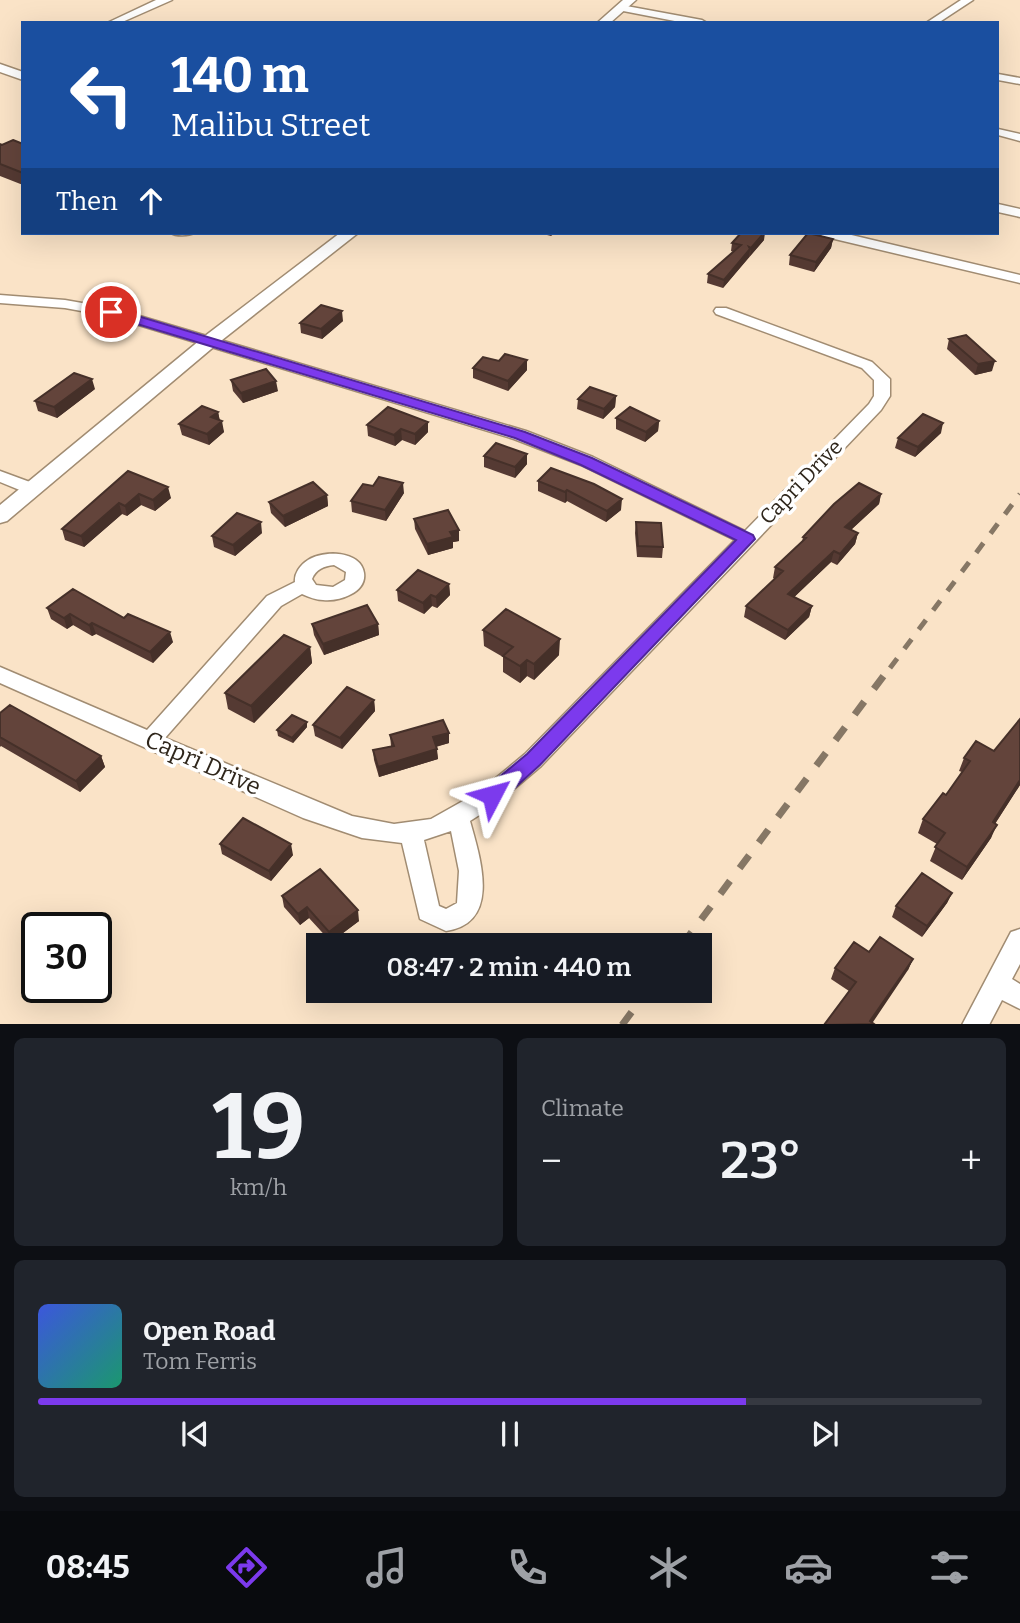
<!DOCTYPE html>
<meta charset="utf-8">
<style>
:root{--surface:#171b24;--page:#20242c;--text:#f1f3f6;--muted:#9ea1a6;--line:#363941;--accent:#7c3aed}
body{margin:0;font-family:Bitter,serif;background:var(--page);color:var(--text);height:100vh;display:flex;flex-direction:column;font-size:26px;white-space:nowrap}
*{box-sizing:border-box;margin:0}
p{font-size:23px;color:var(--muted)}
.icon{flex:none;width:38px;height:38px;fill:none;stroke:currentColor;stroke-width:2;stroke-linecap:round;stroke-linejoin:round}
.map{position:relative;height:1024px;overflow:hidden}
.sheet{display:flex;flex-direction:column;gap:14px;padding:14px;background:#0d0f14;flex:1}
.sheet>*{flex:none}
.guide{position:absolute;left:21px;top:21px;width:978px;height:214px;border-radius:0px;box-shadow:0 7px 28px #0002;background:#1a4fa0;color:#fff;overflow:hidden}
.speed{position:absolute;left:21px;top:912px;display:flex;gap:14px;font-size:35px;font-weight:700;text-align:center}
.speed>*{display:grid;place-content:center;width:91px;height:91px;border-radius:50%;background:var(--surface);box-shadow:0 7px 28px #0002;line-height:1}
.speed .limit{border:4px solid #111;border-radius:10px;background:#fff;color:#111}
.pin{position:absolute;display:grid;place-items:center;width:60px;height:60px;color:#fff;margin:-30px;border:4px solid #fff;border-radius:50%;box-shadow:0 2px 7px #0007}
.me{position:absolute;width:77px;margin:-38px;rotate:51deg;stroke-linejoin:round;filter:drop-shadow(0 0 5px #0008)}
.turn{display:flex;align-items:center;gap:24px;height:147px;padding:0 35px;font-size:32px}
.turn .icon{width:91px;height:91px;stroke-width:2.5}
.turn b{display:block;font-size:49px;line-height:60px}
.then{display:flex;align-items:center;height:66px;padding:0 35px;background:#0003;gap:14px;font-size:26px}
.big{font-size:52px;font-weight:600;line-height:1.1}
.sheet .widget{flex:1;display:flex;flex-direction:column;justify-content:center;gap:10px;min-width:0;padding:0 24px;border-radius:10px;background:var(--page)}
.sheet .dial{align-items:center;gap:0}
.dial b{font-size:91px;line-height:1}
.song{display:flex;align-items:center;gap:21px}
.cover{width:84px;height:84px;border-radius:10px;background:linear-gradient(135deg,hsl(230 70% 55%),hsl(160 70% 35%))}
.played{height:7px;border-radius:4px;background:linear-gradient(90deg,var(--accent) 75%,var(--line) 75%)}
.keys{display:flex;justify-content:space-around;direction:ltr}
.heat{display:flex;justify-content:space-between;align-items:center;font-size:38px;direction:ltr}
.sheet .tiles{flex:1;display:grid;gap:14px;grid-template-columns:1fr 1fr}
.widget:last-child{grid-column:span 2}
.trip{position:absolute;left:306px;top:933px;width:406px;height:70px;border-radius:0px;background:var(--surface);box-shadow:0 7px 28px #0002;font-weight:600;line-height:70px;text-align:center}
.tab-bar{display:flex;height:112px;justify-content:space-around;align-items:center;background:#090b0e;color:var(--muted)}
.tab-bar .icon{width:49px;height:49px}
.tab-bar .active{color:var(--accent)}
.tab-bar b{font-size:32px;color:var(--text)}
.map>svg:first-child{display:block}
</style>
<div class="map">
<svg width="1020" height="1025" viewBox="0 0 1020 1025">
<rect width="100%" height="100%" fill="#fae3c7"/>
<g fill="none" stroke-linecap="round" stroke-linejoin="round">
<defs>
<path id="service" d="M 171,233 L 194,233 C 189,236 175,236 171,233 Z"/>
<path id="minor" d="M 156,0 L 172,0 L 120,23 L 107,23 Z
M 961,0 L 973,0 L 938,23 L 926,23 Z
M 621,5 L 702,20 L 707,23 L 685,23 L 618,10 L 618,6 Z
M 998,74 L 1020,78 L 1020,84 L 998,80 Z
M 998,129 L 1020,134 L 1020,141 L 998,135 Z
M 998,204 L 1020,209 L 1020,217 L 998,212 Z
M 820,233 L 843,233 L 1020,275 L 1020,283 L 822,236 Z
M 0,295 L 65,300 L 116,309 L 526,431 L 593,457 L 745,531 L 869,404 L 874,396 L 874,380 L 862,368 L 716,314 L 714,311 L 716,308 L 726,308 L 872,362 L 890,379 L 890,396 L 881,410 L 541,766 L 495,805 L 470,821 C 480,857 502,923 446,931 L 420,919 L 402,843 L 362,838 L 303,818 L 0,683 L 0,667 L 147,730 L 267,596 L 295,582 C 294,574 300,565 308,560 C 323,550 361,550 364,573 C 367,593 338,602 323,600 C 316,600 309,597 302,594 L 281,606 L 165,738 L 352,816 L 394,824 L 431,819 L 479,792 L 525,754 L 735,540 L 581,465 L 514,439 L 109,316 L 65,308 L 0,303 ZM 334,565 L 346,572 L 345,580 L 333,587 L 316,585 L 312,579 C 316,569 324,566 334,565 ZM 451,831 L 459,871 L 457,903 L 446,909 L 439,906 L 424,840 Z
M 0,471 L 38,485 L 41,489 L 32,495 L 0,482 Z
M 1020,929 L 1020,964 L 1012,979 L 1020,984 L 1020,1009 L 1002,1000 L 989,1025 L 962,1025 L 1011,932 Z"/>
<path id="tertiary" d="M 623,0 L 636,0 L 610,23 L 597,23 Z
M 0,64 L 23,72 L 23,80 L 0,72 Z
M 340,233 L 358,233 L 217,344 L 7,521 L 0,523 L 0,505 L 205,336 Z"/>
</defs>
<!-- service casing -->
<use href="#service" stroke="#a18c72" stroke-width="3"/>
<!-- minor casing -->
<use href="#minor" stroke="#a18c72" stroke-width="3"/>
<!-- tertiary casing -->
<use href="#tertiary" stroke="#a18c72" stroke-width="3"/>
<!-- service -->
<use href="#service" fill="#fff" fill-rule="evenodd"/>
<!-- minor -->
<use href="#minor" fill="#fff" fill-rule="evenodd"/>
<!-- tertiary -->
<use href="#tertiary" fill="#fff" fill-rule="evenodd"/>
<!-- rail-far1 -->
<path stroke="#867765" stroke-width="5" stroke-dasharray="12 12" stroke-linecap="butt" d="M 890,668 L 1020,494"/>
<!-- rail -->
<path stroke="#867765" stroke-width="7" stroke-dasharray="16 16" stroke-linecap="butt" d="M 682,945 L 891,666
M 622,1025 L 648,990"/>
</g>
<!-- wall -->
<path fill="#553a33" d="M 0,144 L 23,144 L 23,185 L 0,176 Z
M 539,233 L 555,233 L 551,236 Z
M 833,239 L 831,248 L 814,272 L 789,265 L 790,255 Z
M 764,240 L 723,288 L 707,283 L 708,274 L 734,252 L 731,251 L 732,243 Z
M 343,321 L 322,339 L 301,333 L 300,323 Z
M 949,339 L 992,371 L 975,375 L 947,349 Z
M 527,360 L 527,370 L 508,391 L 473,378 L 473,368 L 499,361 Z
M 231,380 L 278,391 L 243,403 L 233,391 Z
M 95,389 L 57,418 L 38,411 L 35,401 Z
M 616,396 L 615,407 L 603,419 L 577,409 L 578,399 Z
M 218,412 L 220,421 L 224,432 L 209,445 L 182,435 L 179,424 Z
M 616,418 L 659,421 L 658,431 L 645,442 L 616,429 Z
M 428,422 L 428,432 L 415,445 L 402,440 L 395,446 L 368,436 L 367,425 Z
M 941,433 L 915,457 L 895,448 L 898,438 Z
M 484,456 L 527,464 L 515,478 L 484,467 Z
M 551,468 L 621,510 L 606,522 L 567,501 L 565,503 L 538,491 L 538,481 Z
M 128,471 L 171,498 L 155,511 L 141,505 L 127,516 L 122,514 L 84,547 L 65,540 L 62,529 Z
M 404,493 L 386,521 L 352,512 L 351,501 Z
M 881,494 L 879,504 L 851,530 L 858,533 L 855,544 L 837,565 L 831,562 L 794,597 L 812,606 L 809,617 L 785,640 L 744,617 L 746,606 L 775,579 L 773,578 L 775,567 L 802,542 L 803,537 Z
M 327,495 L 328,506 L 285,527 L 271,513 L 269,502 Z
M 414,519 L 459,541 L 453,542 L 453,548 L 428,555 L 415,529 Z
M 636,522 L 663,547 L 662,558 L 637,557 L 635,533 Z
M 262,533 L 235,556 L 214,547 L 212,536 Z
M 449,584 L 450,595 L 437,608 L 432,606 L 424,614 L 398,601 L 397,590 Z
M 47,608 L 124,618 L 173,642 L 153,663 L 96,634 L 92,636 L 73,625 L 67,629 L 51,619 Z
M 312,624 L 378,624 L 379,635 L 324,655 L 314,635 Z
M 483,630 L 559,655 L 534,680 L 527,676 L 520,683 L 503,672 L 503,657 L 484,646 Z
M 310,647 L 312,663 L 254,723 L 228,709 L 225,693 Z
M 374,700 L 375,711 L 342,749 L 315,736 L 313,725 Z
M 0,713 L 101,756 L 105,767 L 80,792 L 1,746 L 0,747 Z
M 1020,719 L 1020,785 L 995,824 L 991,838 L 962,880 L 930,861 L 937,844 L 918,833 L 923,819 L 946,795 L 962,772 L 959,771 L 964,758 L 994,751 Z
M 307,722 L 307,727 L 293,743 L 278,736 L 277,730 Z
M 390,735 L 449,743 L 436,747 L 438,759 L 379,777 L 374,760 L 373,750 L 391,746 Z
M 220,844 L 293,855 L 271,881 L 222,854 Z
M 952,893 L 947,903 L 922,937 L 892,917 L 896,906 Z
M 282,896 L 359,921 L 331,942 L 309,918 L 300,925 L 284,907 Z
M 869,952 L 913,959 L 908,970 L 849,991 L 831,979 L 835,968 Z"/>
<!-- shaded-wall -->
<path fill="#453029" d="M 765,233 L 764,240 L 750,256 L 751,248 Z
M 833,239 L 831,248 L 814,272 L 816,262 Z
M 750,249 L 749,257 L 723,288 L 724,280 Z
M 342,311 L 343,321 L 322,339 L 321,329 Z
M 527,360 L 527,370 L 508,391 L 508,381 Z
M 995,361 L 992,371 L 975,375 L 978,364 Z
M 92,379 L 95,389 L 57,418 L 54,407 Z
M 276,381 L 278,391 L 243,403 L 241,393 Z
M 616,396 L 615,407 L 603,419 L 604,409 Z
M 218,412 L 220,422 L 211,417 Z
M 222,421 L 224,432 L 209,445 L 207,434 Z
M 659,421 L 658,431 L 645,442 L 646,432 Z
M 428,422 L 428,432 L 415,445 L 415,434 Z
M 943,423 L 941,433 L 915,457 L 918,447 Z
M 401,429 L 402,440 L 395,446 L 394,435 Z
M 527,454 L 527,464 L 515,478 L 515,467 Z
M 403,483 L 404,493 L 386,521 L 385,510 Z
M 168,487 L 171,498 L 155,511 L 153,500 Z
M 567,490 L 567,501 L 565,503 L 565,492 Z
M 139,494 L 141,505 L 127,516 L 125,506 Z
M 881,494 L 879,504 L 842,538 L 845,527 Z
M 327,495 L 328,506 L 285,527 L 283,516 Z
M 622,499 L 621,510 L 606,522 L 607,511 Z
M 119,503 L 122,514 L 84,547 L 81,536 Z
M 261,522 L 262,533 L 235,556 L 233,545 Z
M 459,530 L 459,541 L 453,542 L 453,548 L 428,555 L 427,544 L 450,532 Z
M 858,533 L 855,544 L 837,565 L 840,554 Z
M 834,551 L 831,562 L 786,605 L 788,594 Z
M 449,584 L 450,595 L 437,608 L 436,597 Z
M 431,595 L 432,606 L 424,614 L 423,603 Z
M 812,606 L 809,617 L 785,640 L 788,630 Z
M 70,614 L 73,625 L 67,629 L 64,618 Z
M 92,623 L 96,634 L 92,636 L 89,625 Z
M 378,624 L 379,635 L 324,655 L 323,644 Z
M 170,632 L 173,642 L 153,663 L 150,652 Z
M 560,639 L 559,655 L 534,680 L 534,664 Z
M 310,647 L 312,663 L 254,723 L 251,706 Z
M 527,660 L 527,676 L 520,683 L 520,666 Z
M 374,700 L 375,711 L 342,749 L 340,738 Z
M 307,722 L 307,727 L 293,743 L 292,738 Z
M 449,733 L 449,743 L 434,747 L 433,737 Z
M 437,749 L 438,759 L 379,777 L 378,767 Z
M 101,756 L 105,767 L 80,792 L 76,781 Z
M 1020,780 L 1020,785 L 987,836 L 993,822 Z
M 997,825 L 991,838 L 962,880 L 967,867 Z
M 291,844 L 293,855 L 271,881 L 269,871 Z
M 952,893 L 947,903 L 922,937 L 927,926 Z
M 307,907 L 309,918 L 300,925 L 298,914 Z
M 358,910 L 359,921 L 331,942 L 329,932 Z
M 913,959 L 908,970 L 871,1025 L 870,1021 Z"/>
<!-- building -->
<path fill="#63443b" stroke="#453029" stroke-width="2" d="M 13,140 L 23,144 L 23,173 L 0,164 L 0,144 L 2,145 Z
M 741,233 L 764,233 L 751,248 L 749,247 L 750,249 L 724,280 L 708,274 L 741,245 L 732,243 Z
M 808,233 L 833,239 L 816,262 L 790,255 Z
M 321,305 L 342,311 L 321,329 L 300,323 Z
M 966,335 L 995,361 L 978,364 L 949,339 Z
M 505,354 L 527,360 L 508,381 L 473,368 L 483,357 L 499,361 Z
M 266,369 L 276,381 L 241,393 L 231,380 Z
M 74,373 L 92,379 L 54,407 L 35,401 Z
M 590,387 L 616,396 L 604,409 L 578,399 Z
M 202,406 L 218,412 L 211,417 L 222,421 L 207,434 L 179,424 Z
M 388,407 L 428,422 L 415,434 L 401,429 L 394,435 L 367,425 Z
M 630,407 L 659,421 L 646,432 L 616,418 Z
M 923,414 L 943,423 L 918,447 L 898,438 Z
M 496,443 L 527,454 L 515,467 L 484,456 Z
M 551,468 L 594,484 L 622,499 L 607,511 L 567,490 L 565,492 L 538,481 Z
M 128,471 L 168,487 L 153,500 L 139,494 L 125,506 L 119,503 L 81,536 L 62,529 Z
M 379,477 L 403,483 L 385,510 L 351,501 L 363,484 L 373,486 Z
M 313,482 L 327,495 L 283,516 L 269,502 Z
M 859,483 L 881,494 L 845,527 L 858,533 L 840,554 L 834,551 L 788,594 L 812,606 L 788,630 L 746,606 L 783,571 L 775,567 L 806,538 L 803,537 L 834,504 Z
M 448,510 L 459,530 L 450,532 L 453,537 L 427,544 L 414,519 Z
M 237,513 L 261,522 L 233,545 L 212,536 Z
M 636,522 L 661,523 L 663,547 L 638,546 Z
M 418,570 L 449,584 L 436,597 L 431,595 L 423,603 L 397,590 Z
M 73,589 L 124,618 L 128,614 L 170,632 L 150,652 L 92,623 L 89,625 L 70,614 L 64,618 L 47,608 Z
M 367,605 L 378,624 L 323,644 L 312,624 Z
M 506,609 L 560,639 L 534,664 L 527,660 L 520,666 L 503,656 L 513,647 L 483,630 Z
M 284,635 L 310,647 L 251,706 L 225,693 Z
M 347,687 L 374,700 L 340,738 L 313,725 Z
M 10,705 L 101,756 L 76,781 L 0,737 L 0,713 Z
M 292,715 L 307,722 L 292,738 L 277,730 Z
M 1020,719 L 1020,780 L 993,822 L 997,825 L 967,867 L 935,847 L 945,833 L 923,819 L 943,793 L 946,795 L 970,761 L 964,758 L 976,741 L 994,751 Z
M 443,720 L 449,733 L 433,737 L 437,749 L 378,767 L 373,750 L 394,746 L 390,735 Z
M 243,818 L 291,844 L 269,871 L 220,844 Z
M 320,869 L 358,910 L 329,932 L 307,907 L 298,914 L 282,896 Z
M 922,873 L 952,893 L 927,926 L 896,906 Z
M 880,937 L 913,959 L 870,1021 L 874,1024 L 824,1025 L 856,982 L 835,968 L 854,942 L 869,952 Z
M 544,939 L 551,945 L 537,945 Z"/>
<!-- route -->
<path fill="#7c3aed" stroke="#51269a" stroke-width="2" d="M 111,308 L 525,432 L 592,458 L 753,535 L 755,539 L 540,765 L 500,801 L 492,803 L 485,801 L 482,795 L 485,789 L 527,754 L 736,540 L 581,465 L 515,438 L 107,315 L 107,310 Z"/>
<g text-anchor="middle" stroke-width="7" stroke-linejoin="round" paint-order="stroke">
<!-- street labels -->
<g font-size="21" fill="#2f261b" stroke="#fff">
<text transform="translate(801 482) rotate(-46)" y="7">Capri Drive</text>
</g>
<!-- near-street labels -->
<g font-size="24" fill="#2f261b" stroke="#fff">
<text transform="translate(203 763) rotate(24)" y="8">Capri Drive</text>
</g>
</g>
</svg>
<div class="speed"><div class="limit">30</div></div>
<div class="pin" style="left:111px;top:312px;background:#d93025"><svg class="icon" aria-label="arrive" viewBox="0 0 24 24"><path d="M6 21V4h12l-3 4 3 4H6"/></svg></div>
<svg class="me" style="left:492px;top:795px" viewBox="-20 -20 40 40"><path d="M0-17L14 15 0 8-14 15z" fill="#7c3aed" stroke="#fff" stroke-width="4"/></svg>
<div class="trip">08:47 · 2 min · 440 m</div>
<div class="guide">
<div class="turn"><svg class="icon" aria-label="left" viewBox="0 0 24 24"><path d="M17 20v-9H6M10 6l-5 5 5 5"/></svg><div><b>140 m</b>Malibu Street</div></div>
<div class="then">Then<svg class="icon" aria-label="ahead" viewBox="0 0 24 24"><path d="M12 20V5M6 11l6-6 6 6"/></svg></div>
</div>
</div>
<section class="sheet">
<div class="tiles">
<div class="widget dial"><b>19</b><p>km/h</p></div>
<div class="widget"><p>Climate</p>
<div class="heat"><a>−</a><b class="big">23°</b><a>+</a></div>
</div>
<div class="widget">
<div class="song"><i class="cover"></i><div><b>Open Road</b><p>Tom Ferris</p></div></div>
<div class="played"></div>
<div class="keys"><svg class="icon" aria-label="previous" viewBox="0 0 24 24"><path d="M18 5L8 12l10 7zM5 5v14"/></svg><svg class="icon" aria-label="pause" viewBox="0 0 24 24"><path d="M8 5v14M16 5v14"/></svg><svg class="icon" aria-label="next" viewBox="0 0 24 24"><path d="M6 5l10 7-10 7zM19 5v14"/></svg></div>
</div>
</div>
</section>
<nav class="tab-bar">
<b>08:45</b>
<svg class="icon active" aria-label="directions" viewBox="0 0 24 24"><path d="M12 3l9 9-9 9-9-9zM9 14v-3h6M13 9l2 2-2 2"/></svg>
<svg class="icon" aria-label="music" viewBox="0 0 24 24"><path d="M9 18V5l10-2v13"/><circle cx="6" cy="18" r="3"/><circle cx="16" cy="16" r="3"/></svg>
<svg class="icon" aria-label="phone" viewBox="0 0 24 24"><path d="M5 4h4l2 5-3 2q2 4 5 5l2-3 5 2v4C11 20 4 13 5 4z"/></svg>
<svg class="icon" aria-label="climate" viewBox="0 0 24 24"><path d="M12 3v18M4 7l16 10M4 17L20 7"/></svg>
<svg class="icon" aria-label="car" viewBox="0 0 24 24"><path d="M5 17H2v-5l4-1 3-4h7l3 4 3 1v5h-3M9 17h6M6 11h13"/><circle cx="7" cy="17" r="2"/><circle cx="17" cy="17" r="2"/></svg>
<svg class="icon" aria-label="filters" viewBox="0 0 24 24"><path d="M4 7h16M4 17h16"/><circle cx="9" cy="7" r="2"/><circle cx="15" cy="17" r="2"/></svg>
</nav>
